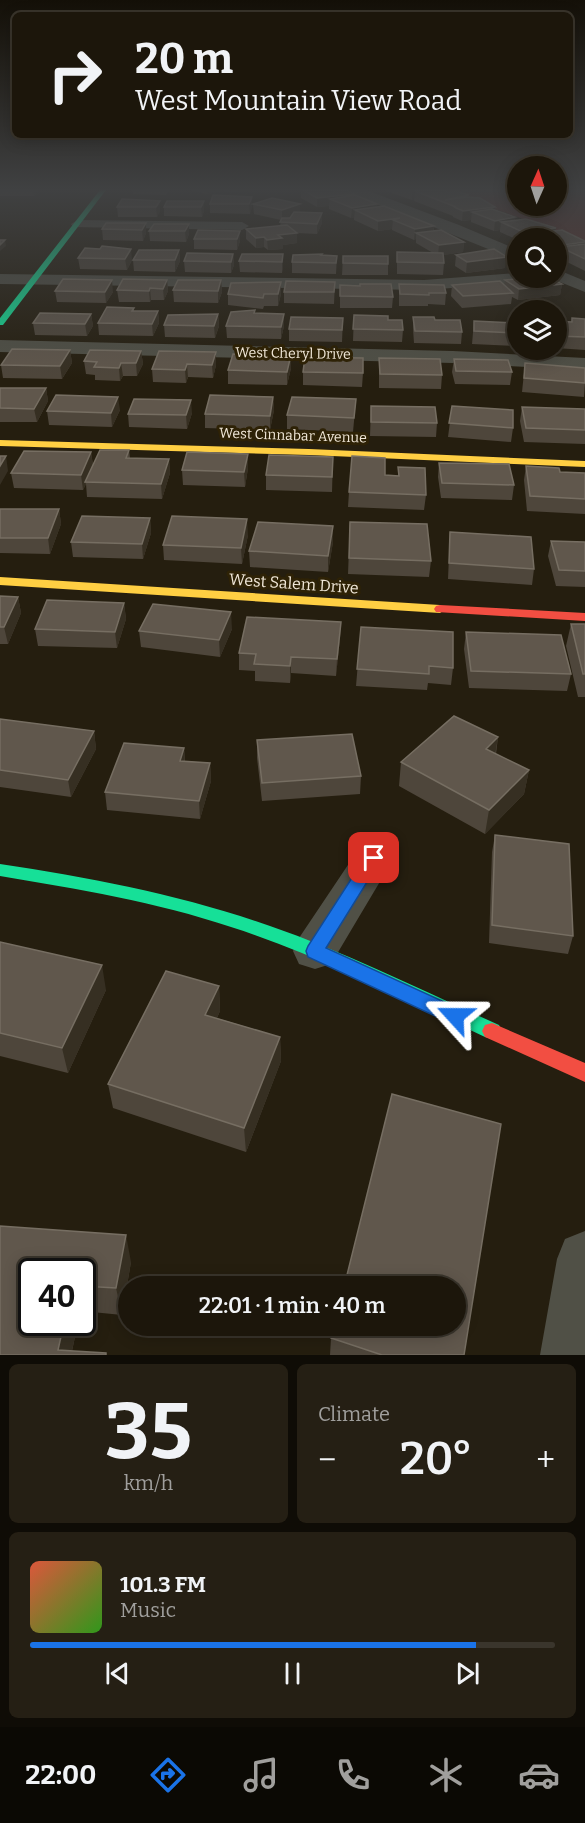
<!DOCTYPE html>
<meta charset="utf-8">
<style>
:root{--surface:#1c160b;--page:#251f14;--text:#f1f3f6;--muted:#a09f9d;--line:#3a352c;--accent:#1a73e8}
body{margin:0;font-family:Bitter,serif;background:var(--page);color:var(--text);height:100vh;display:flex;flex-direction:column;font-size:22px;white-space:nowrap}
*{box-sizing:border-box;margin:0}
p{font-size:20px;color:var(--muted)}
.icon{flex:none;width:33px;height:33px;fill:none;stroke:currentColor;stroke-width:2;stroke-linecap:round;stroke-linejoin:round}
.map{position:relative;height:1355px;overflow:hidden}
.details{display:flex;flex-direction:column;gap:9px;padding:9px;background:#0f0c06;flex:1}
.details>*{flex:none}
.guide{position:absolute;left:12px;top:12px;width:561px;height:126px;border-radius:9px;box-shadow:0 3px 15px #0003,0 0 0 2px var(--line);background:#1c160b;color:var(--text);overflow:hidden}
.needle{width:39px;rotate:3deg}
.tools{position:absolute;left:507px;top:156px;display:grid;gap:12px}
.tools a{display:grid;place-items:center;width:60px;height:60px;border-radius:50%;background:var(--surface);box-shadow:0 3px 15px #0003,0 0 0 2px var(--line);font-size:30px}
.speed{position:absolute;left:18px;top:1258px;display:flex;gap:12px;font-size:30px;font-weight:700;text-align:center}
.speed>*{display:grid;place-content:center;width:78px;height:78px;border-radius:50%;background:var(--surface);box-shadow:0 3px 15px #0003,0 0 0 2px var(--line);line-height:1}
.speed .limit{border:3px solid #111;border-radius:9px;background:#fff;color:#111}
.pin{position:absolute;display:grid;place-items:center;width:51px;height:51px;color:#fff;margin:-26px;border-radius:12px;box-shadow:0 3px 9px #0006}
.me{position:absolute;width:66px;margin:-33px;rotate:294deg;stroke-linejoin:round;filter:drop-shadow(0 0 4px #0008)}
.turn{display:flex;align-items:center;gap:21px;height:126px;padding:0 24px;font-size:27px}
.turn .icon{width:78px;height:78px;stroke-width:2.5}
.turn b{display:block;font-size:42px;line-height:51px}
.big{font-size:45px;font-weight:600;line-height:1.1}
.details .tile{flex:1;display:flex;flex-direction:column;justify-content:center;gap:9px;min-width:0;padding:0 21px;border-radius:9px;background:var(--page)}
.details .dial{align-items:center;gap:0}
.dial b{font-size:78px;line-height:1}
.song{display:flex;align-items:center;gap:18px}
.cover{width:72px;height:72px;border-radius:9px;background:linear-gradient(135deg,hsl(10 70% 55%),hsl(110 70% 35%))}
.played{height:6px;border-radius:3px;background:linear-gradient(90deg,var(--accent) 85%,var(--line) 85%)}
.keys{display:flex;justify-content:space-around;direction:ltr}
.heat{display:flex;justify-content:space-between;align-items:center;font-size:33px;direction:ltr}
.details .tiles{flex:1;display:grid;gap:9px;grid-template-columns:1fr 1fr}
.tile:last-child{grid-column:span 2}
.trip{position:absolute;left:118px;top:1276px;width:348px;height:60px;border-radius:30px;background:var(--surface);box-shadow:0 3px 15px #0003,0 0 0 2px var(--line);font-weight:600;line-height:60px;text-align:center}
.menu{display:flex;height:96px;justify-content:space-around;align-items:center;background:#0b0904;color:var(--muted)}
.menu .icon{width:42px;height:42px}
.menu .selected{color:var(--accent)}
.menu b{font-size:27px;color:var(--text)}
.map>svg:first-child{display:block}
</style>
<div class="map">
<svg width="585" height="1355" viewBox="0 0 585 1355">
<rect width="100%" height="100%" fill="#251e0f"/>
<!-- green -->
<path fill="#5f2e2a" d="M 439,190 L 517,190 L 518,206 L 556,206 L 557,190 L 585,190 L 585,243 L 541,225 Z"/>
<g fill="none" stroke-linecap="round" stroke-linejoin="round">
<!-- street -->
<path fill="#505046" fill-rule="evenodd" d="M 347,190 L 366,190 L 459,225 L 518,250 L 518,261 L 349,193 Z
M 78,220 L 242,222 L 249,226 L 242,230 L 73,227 L 71,224 Z
M 556,269 L 585,281 L 585,292 L 550,278 L 556,278 Z
M 518,273 L 518,278 L 528,278 L 526,282 L 520,283 L 424,290 L 0,284 L 0,274 L 424,280 Z
M 0,340 L 453,351 L 585,358 L 585,370 L 453,363 L 0,352 Z
M 374,843 L 388,847 L 394,858 L 331,964 L 315,969 L 299,964 L 293,951 L 299,938 L 360,847 Z
M 585,1231 L 585,1355 L 540,1355 L 557,1259 L 565,1239 Z"/>
<!-- fast -->
<path fill="#16e098" fill-rule="evenodd" d="M 100,190 L 106,190 L 3,325 L 0,325 L 0,318 Z
M 0,864 C 92,878 182,895 270,926 C 348,953 423,991 499,1025 L 502,1031 L 499,1037 L 492,1039 L 485,1037 C 401,998 319,955 231,927 C 156,902 78,889 0,876 Z"/>
<!-- slow -->
<path fill="#ffcf43" fill-rule="evenodd" d="M 0,440 L 309,449 L 585,461 L 585,467 L 309,455 L 0,446 Z
M 0,577 L 440,605 L 446,609 L 440,613 L 0,585 Z"/>
<!-- jam -->
<path fill="#f24e42" fill-rule="evenodd" d="M 440,605 L 585,613 L 585,621 L 436,612 L 434,609 L 436,606 Z
M 492,1023 L 585,1063 L 585,1082 L 485,1037 L 482,1031 L 485,1025 Z"/>
</g>
<!-- wall -->
<path fill="#4e463b" d="M 0,190 L 40,190 L 34,196 L 0,196 Z
M 132,190 L 169,190 L 166,195 L 133,194 Z
M 190,190 L 254,190 L 230,192 L 223,191 L 207,194 Z
M 299,190 L 333,190 L 335,191 L 354,194 L 354,195 L 377,207 L 434,226 L 434,231 L 464,242 L 463,252 L 443,255 L 444,263 L 443,275 L 397,274 L 397,252 L 433,253 L 416,243 L 416,239 L 414,240 L 392,230 L 392,229 L 378,231 L 354,220 L 354,218 L 351,218 L 329,209 L 329,206 L 317,207 L 301,198 L 301,192 Z
M 387,190 L 443,190 L 469,197 L 495,207 L 495,210 L 515,217 L 515,220 L 555,231 L 585,241 L 585,271 L 559,258 L 559,256 L 556,256 L 556,238 L 518,238 L 518,240 L 500,232 L 500,230 L 494,231 L 471,222 L 471,220 L 462,221 L 453,217 L 453,216 L 414,201 L 414,199 L 412,200 L 386,191 Z
M 252,197 L 252,206 L 250,214 L 210,213 L 210,204 Z
M 160,201 L 160,211 L 157,217 L 118,217 L 117,207 Z
M 204,201 L 204,211 L 202,217 L 164,216 L 164,207 Z
M 253,204 L 300,204 L 300,212 L 322,213 L 322,223 L 317,234 L 297,233 L 297,243 L 283,245 L 283,249 L 268,250 L 264,247 L 256,248 L 246,239 L 246,229 L 280,226 L 281,220 L 254,214 Z
M 146,223 L 146,233 L 143,241 L 103,240 L 102,229 Z
M 189,224 L 189,234 L 186,242 L 150,241 L 149,231 Z
M 240,231 L 240,241 L 237,250 L 194,249 L 194,239 Z
M 85,248 L 132,260 L 127,270 L 80,269 L 78,258 Z
M 179,250 L 180,261 L 175,272 L 134,271 L 133,260 Z
M 233,254 L 234,265 L 231,273 L 185,272 L 184,261 Z
M 283,254 L 283,265 L 282,273 L 240,272 L 239,261 Z
M 322,255 L 337,256 L 336,274 L 292,273 L 292,262 Z
M 456,255 L 505,268 L 466,273 L 455,266 Z
M 343,256 L 388,264 L 388,275 L 342,275 Z
M 167,280 L 168,291 L 164,300 L 151,300 L 150,302 L 119,302 L 117,290 Z
M 221,280 L 222,292 L 218,303 L 174,302 L 173,290 Z
M 505,280 L 562,284 L 560,295 L 518,300 L 512,297 L 511,304 L 462,308 L 451,296 L 452,285 L 504,285 Z
M 281,282 L 281,294 L 278,306 L 264,306 L 263,309 L 228,305 L 228,294 Z
M 335,282 L 334,304 L 284,303 L 284,292 Z
M 399,284 L 446,293 L 445,305 L 428,304 L 428,306 L 399,306 Z
M 340,285 L 393,297 L 392,308 L 340,308 Z
M 55,291 L 113,292 L 106,303 L 57,302 Z
M 134,308 L 134,311 L 158,311 L 159,323 L 153,336 L 99,335 L 98,323 Z
M 91,314 L 93,326 L 87,336 L 35,335 L 33,323 Z
M 218,314 L 219,326 L 215,338 L 165,337 L 164,325 Z
M 354,315 L 403,330 L 402,342 L 353,341 Z
M 413,317 L 435,320 L 462,332 L 461,344 L 414,343 L 413,329 Z
M 343,318 L 342,342 L 289,341 L 289,329 Z
M 572,318 L 585,319 L 585,350 L 556,348 L 556,321 L 571,322 Z
M 474,321 L 518,323 L 518,346 L 472,344 Z
M 226,326 L 284,326 L 281,339 L 227,338 Z
M 70,350 L 72,363 L 62,379 L 3,378 L 1,365 Z
M 141,351 L 143,364 L 137,376 L 123,376 L 120,381 L 95,380 L 95,375 L 86,374 L 84,361 Z
M 159,351 L 216,365 L 213,378 L 188,377 L 186,383 L 153,382 L 152,369 Z
M 379,358 L 442,375 L 441,389 L 379,388 Z
M 454,359 L 512,372 L 510,385 L 455,384 L 452,372 Z
M 525,363 L 585,383 L 584,397 L 522,392 Z
M 291,368 L 287,385 L 228,384 L 228,370 Z
M 303,372 L 363,373 L 362,387 L 303,385 Z
M 0,388 L 46,388 L 48,401 L 37,422 L 0,422 Z
M 273,397 L 274,410 L 270,430 L 205,428 L 205,414 Z
M 356,399 L 353,432 L 287,429 L 287,415 Z
M 371,406 L 437,423 L 436,437 L 370,436 Z
M 452,406 L 513,428 L 511,442 L 448,437 Z
M 522,407 L 585,409 L 585,444 L 524,442 L 520,421 Z
M 120,410 L 112,427 L 49,425 L 47,411 Z
M 192,413 L 187,429 L 129,427 L 128,414 Z
M 129,450 L 130,458 L 169,459 L 170,473 L 162,499 L 87,497 L 86,484 L 83,490 L 14,488 L 11,473 L 91,452 L 93,465 Z
M 333,457 L 332,492 L 266,490 L 266,475 Z
M 439,463 L 514,485 L 512,500 L 441,498 L 438,477 Z
M 526,466 L 560,472 L 585,473 L 585,514 L 527,511 L 524,480 Z
M 398,467 L 426,495 L 424,510 L 348,507 L 349,492 L 385,475 L 398,476 Z
M 248,468 L 245,487 L 183,485 L 182,470 Z
M 0,509 L 59,509 L 61,524 L 50,554 L 0,553 Z
M 150,518 L 151,533 L 143,559 L 73,557 L 71,542 Z
M 350,522 L 431,561 L 429,577 L 348,574 Z
M 450,532 L 534,569 L 532,585 L 448,579 Z
M 248,535 L 242,564 L 164,560 L 163,545 Z
M 551,541 L 585,542 L 585,587 L 556,586 L 548,556 Z
M 333,542 L 328,572 L 250,567 L 249,551 Z
M 0,596 L 18,597 L 21,613 L 8,644 L 0,644 Z
M 124,603 L 126,619 L 117,648 L 38,646 L 35,629 Z
M 341,622 L 340,638 L 336,676 L 291,673 L 290,683 L 255,681 L 255,671 L 239,670 L 239,653 Z
M 571,624 L 585,624 L 585,697 L 578,697 L 566,646 Z
M 361,627 L 453,668 L 451,685 L 428,683 L 427,690 L 356,686 Z
M 232,629 L 220,657 L 141,647 L 139,631 Z
M 466,632 L 571,674 L 567,691 L 469,688 L 464,649 Z
M 0,719 L 94,731 L 96,749 L 71,797 L 0,787 Z
M 498,737 L 496,754 L 529,770 L 524,794 L 485,834 L 399,786 L 401,762 Z
M 257,740 L 361,776 L 360,794 L 262,801 L 257,758 Z
M 184,748 L 185,761 L 210,763 L 211,781 L 200,819 L 107,810 L 105,792 Z
M 495,835 L 573,936 L 568,954 L 489,943 L 492,852 Z
M 0,942 L 106,990 L 68,1073 L 0,1056 Z
M 219,986 L 220,1011 L 217,1018 L 280,1037 L 281,1061 L 246,1152 L 113,1108 L 108,1084 Z
M 0,1226 L 131,1262 L 122,1315 L 82,1311 L 82,1272 L 32,1323 L 78,1323 L 72,1351 L 0,1355 Z
M 331,1338 L 464,1355 L 330,1355 Z"/>
<!-- shaded-wall -->
<path fill="#362f22" d="M 33,190 L 40,190 L 34,196 Z
M 206,190 L 223,190 L 223,191 L 207,194 Z
M 230,190 L 254,190 L 230,192 Z
M 412,190 L 426,190 L 415,191 L 414,199 L 412,200 Z
M 354,194 L 354,203 L 330,199 L 329,206 L 317,207 L 317,198 Z
M 252,197 L 252,206 L 250,214 L 249,204 Z
M 160,201 L 160,211 L 157,217 L 156,207 Z
M 204,201 L 204,211 L 202,217 L 201,207 Z
M 300,204 L 300,214 L 282,220 L 282,210 Z
M 377,204 L 377,214 L 355,210 L 354,218 L 351,218 L 352,208 Z
M 495,207 L 494,216 L 472,212 L 471,220 L 462,221 L 463,211 Z
M 322,213 L 322,223 L 317,234 L 317,224 Z
M 515,217 L 514,227 L 501,222 L 500,230 L 494,231 L 495,221 Z
M 400,218 L 393,220 L 392,229 L 378,231 L 378,221 Z
M 146,223 L 146,233 L 143,241 L 142,230 Z
M 189,224 L 189,234 L 186,242 L 185,231 Z
M 434,226 L 433,237 L 416,233 L 416,239 L 414,240 L 415,229 Z
M 556,228 L 554,238 L 530,234 L 529,238 L 524,238 L 525,233 Z
M 240,231 L 240,241 L 237,250 L 237,239 Z
M 297,233 L 297,243 L 283,245 L 283,249 L 268,250 L 267,240 L 278,235 Z
M 264,237 L 264,247 L 256,248 L 256,238 Z
M 5,240 L 6,246 L 0,251 L 0,245 Z
M 464,242 L 463,252 L 438,256 L 439,245 Z
M 585,242 L 585,253 L 560,247 L 559,256 L 556,256 L 556,246 Z
M 131,249 L 132,260 L 127,270 L 125,259 Z
M 179,250 L 180,261 L 175,272 L 175,260 Z
M 233,254 L 234,265 L 231,273 L 231,262 Z
M 283,254 L 283,265 L 282,273 L 282,262 Z
M 507,257 L 505,268 L 466,273 L 467,262 Z
M 112,280 L 113,292 L 106,303 L 105,292 Z
M 167,280 L 168,291 L 164,300 L 163,289 Z
M 221,280 L 222,292 L 218,303 L 218,291 Z
M 281,282 L 281,294 L 278,306 L 278,294 Z
M 562,284 L 560,295 L 518,300 L 519,289 Z
M 150,288 L 151,300 L 150,302 L 149,291 Z
M 158,311 L 159,323 L 153,336 L 152,324 Z
M 91,314 L 93,326 L 87,336 L 85,324 Z
M 218,314 L 219,326 L 215,338 L 214,326 Z
M 284,314 L 284,326 L 281,339 L 281,327 Z
M 70,350 L 72,363 L 62,379 L 60,366 Z
M 141,351 L 143,364 L 137,376 L 136,363 Z
M 216,352 L 216,365 L 213,378 L 212,365 Z
M 291,355 L 291,368 L 287,385 L 287,372 Z
M 121,363 L 123,376 L 120,381 L 119,368 Z
M 187,364 L 188,377 L 186,383 L 185,370 Z
M 46,388 L 48,401 L 37,422 L 34,409 Z
M 118,397 L 120,410 L 112,427 L 111,413 Z
M 273,397 L 274,410 L 270,430 L 270,416 Z
M 191,400 L 192,413 L 187,429 L 186,415 Z
M 91,452 L 93,467 L 85,482 L 86,484 L 83,490 L 81,475 Z
M 248,454 L 248,468 L 245,487 L 244,472 Z
M 6,456 L 8,471 L 0,485 L 0,466 Z
M 169,459 L 170,473 L 162,499 L 161,484 Z
M 59,509 L 61,524 L 50,554 L 48,538 Z
M 150,518 L 151,533 L 143,559 L 142,544 Z
M 247,519 L 248,535 L 242,564 L 241,548 Z
M 333,526 L 333,542 L 328,572 L 328,556 Z
M 18,597 L 21,613 L 8,644 L 4,627 Z
M 124,603 L 126,619 L 117,648 L 115,632 Z
M 231,612 L 232,629 L 220,657 L 219,640 Z
M 341,622 L 340,638 L 336,676 L 337,659 Z
M 291,657 L 291,673 L 290,683 L 290,666 Z
M 94,731 L 96,749 L 71,797 L 68,780 Z
M 498,737 L 494,761 L 486,749 Z
M 184,748 L 185,766 L 180,761 Z
M 210,763 L 211,781 L 200,819 L 199,801 Z
M 529,770 L 524,794 L 485,834 L 489,810 Z
M 102,965 L 106,990 L 68,1073 L 62,1048 Z
M 219,986 L 220,1011 L 207,1040 L 205,1015 Z
M 280,1037 L 281,1061 L 246,1152 L 244,1128 Z
M 126,1235 L 131,1262 L 122,1315 L 116,1288 Z
M 64,1323 L 78,1323 L 71,1355 L 58,1350 Z"/>
<!-- building -->
<path fill="#60574c" stroke="#766e62" stroke-width="1.5" d="M 303,190 L 333,190 L 335,191 L 347,190 L 354,194 L 317,198 Z
M 421,190 L 443,190 L 448,192 L 456,191 L 469,195 L 445,200 L 467,197 L 480,198 L 495,207 L 463,211 L 454,207 L 456,207 L 415,191 Z
M 213,195 L 252,197 L 249,204 L 210,204 Z
M 355,195 L 377,204 L 352,208 L 330,199 Z
M 272,198 L 300,204 L 282,210 L 253,204 Z
M 122,199 L 160,201 L 156,207 L 117,207 Z
M 167,201 L 204,201 L 201,207 L 164,207 Z
M 384,206 L 434,226 L 415,229 L 393,220 L 400,218 L 378,221 L 355,210 Z
M 492,209 L 515,217 L 495,221 L 472,212 Z
M 294,212 L 322,213 L 317,224 L 280,222 L 282,218 L 290,218 Z
M 526,219 L 556,228 L 525,233 L 501,222 Z
M 106,223 L 146,223 L 142,230 L 102,229 Z
M 154,224 L 189,224 L 185,231 L 149,231 Z
M 287,225 L 297,233 L 278,235 L 282,238 L 267,240 L 264,237 L 256,238 L 246,229 Z
M 198,230 L 240,231 L 237,239 L 194,239 Z
M 441,230 L 464,242 L 439,245 L 416,233 Z
M 562,230 L 585,241 L 585,242 L 556,246 L 556,238 L 539,238 L 530,234 Z
M 0,240 L 5,240 L 0,245 Z
M 585,244 L 585,259 L 560,247 Z
M 102,246 L 131,249 L 125,259 L 78,258 L 85,248 L 100,249 Z
M 494,249 L 507,257 L 467,262 L 456,255 Z
M 139,250 L 179,250 L 175,260 L 133,260 Z
M 397,252 L 443,253 L 444,263 L 397,262 Z
M 187,253 L 233,254 L 231,262 L 184,261 Z
M 242,254 L 283,254 L 282,262 L 239,261 Z
M 322,254 L 321,255 L 337,256 L 336,263 L 292,262 L 293,255 Z
M 343,256 L 388,256 L 388,264 L 343,263 Z
M 526,278 L 551,278 L 562,284 L 519,289 L 505,280 Z
M 63,279 L 112,280 L 105,292 L 55,291 Z
M 123,279 L 167,280 L 163,289 L 150,288 L 149,291 L 117,290 Z
M 178,280 L 221,280 L 218,291 L 173,290 Z
M 286,281 L 335,282 L 334,292 L 284,292 Z
M 500,281 L 513,293 L 463,296 L 452,285 Z
M 281,282 L 278,294 L 264,294 L 263,298 L 228,294 L 231,283 Z
M 360,284 L 391,284 L 393,297 L 340,296 L 340,285 L 360,286 Z
M 399,284 L 444,285 L 446,293 L 429,293 L 429,295 L 400,294 Z
M 107,307 L 134,308 L 132,311 L 158,311 L 152,324 L 98,323 Z
M 255,310 L 254,313 L 284,314 L 281,327 L 226,326 L 231,312 Z
M 40,313 L 91,314 L 85,324 L 33,323 Z
M 218,314 L 214,326 L 164,325 L 168,315 Z
M 354,315 L 388,316 L 388,320 L 402,320 L 403,330 L 353,329 Z
M 291,317 L 343,318 L 342,330 L 289,329 Z
M 413,317 L 434,317 L 435,320 L 460,320 L 462,332 L 415,331 Z
M 572,318 L 585,319 L 585,337 L 556,336 L 556,321 L 572,322 Z
M 474,321 L 518,323 L 518,333 L 474,331 Z
M 12,349 L 70,350 L 60,366 L 1,365 Z
M 90,350 L 141,351 L 136,363 L 121,363 L 119,368 L 94,367 L 97,362 L 84,361 Z
M 159,351 L 216,352 L 212,365 L 187,364 L 185,370 L 152,369 Z
M 233,354 L 291,355 L 287,372 L 228,370 Z
M 305,357 L 363,358 L 363,373 L 303,372 Z
M 379,358 L 440,359 L 442,375 L 380,374 Z
M 454,359 L 508,360 L 512,372 L 456,371 Z
M 525,363 L 585,368 L 585,383 L 524,378 Z
M 0,388 L 46,388 L 34,409 L 0,408 Z
M 56,395 L 118,397 L 111,413 L 47,411 Z
M 210,395 L 273,397 L 270,416 L 205,414 Z
M 292,397 L 356,399 L 354,418 L 287,415 Z
M 134,399 L 191,400 L 186,415 L 128,414 Z
M 371,406 L 435,407 L 437,423 L 371,422 Z
M 452,406 L 513,410 L 513,428 L 449,423 Z
M 522,407 L 585,409 L 585,430 L 526,428 Z
M 100,450 L 129,450 L 126,458 L 169,459 L 161,484 L 85,482 Z
M 24,451 L 91,452 L 81,475 L 11,473 Z
M 187,452 L 248,454 L 244,472 L 182,470 Z
M 269,455 L 333,457 L 332,477 L 266,475 Z
M 0,456 L 6,456 L 0,466 Z
M 352,456 L 385,458 L 385,475 L 399,476 L 398,467 L 425,468 L 426,495 L 349,492 Z
M 439,463 L 509,464 L 514,485 L 442,483 Z
M 526,466 L 559,468 L 560,472 L 585,473 L 585,499 L 530,496 Z
M 0,509 L 59,509 L 48,538 L 0,538 Z
M 82,516 L 150,518 L 142,544 L 71,542 Z
M 172,516 L 247,519 L 241,548 L 163,545 Z
M 258,522 L 333,526 L 328,556 L 249,551 Z
M 350,522 L 427,524 L 431,561 L 349,558 Z
M 450,532 L 531,537 L 534,569 L 449,563 Z
M 551,541 L 585,542 L 585,571 L 559,570 Z
M 0,596 L 18,597 L 4,627 L 0,627 Z
M 47,600 L 124,603 L 115,632 L 35,629 Z
M 153,604 L 231,612 L 219,640 L 139,631 Z
M 247,617 L 341,622 L 337,659 L 291,657 L 290,666 L 254,664 L 256,654 L 239,653 Z
M 571,624 L 585,624 L 585,674 L 583,674 Z
M 361,627 L 453,632 L 453,668 L 429,666 L 429,674 L 357,669 Z
M 466,632 L 561,635 L 571,674 L 471,671 Z
M 454,716 L 498,737 L 486,749 L 529,770 L 489,810 L 401,762 Z
M 0,719 L 94,731 L 68,780 L 0,770 Z
M 352,734 L 361,776 L 262,783 L 257,740 Z
M 124,743 L 184,748 L 180,761 L 210,763 L 199,801 L 105,792 Z
M 495,835 L 569,844 L 573,936 L 492,925 Z
M 0,942 L 102,965 L 62,1048 L 0,1033 Z
M 166,971 L 219,986 L 205,1015 L 280,1037 L 244,1128 L 108,1084 Z
M 392,1094 L 501,1124 L 464,1355 L 382,1355 L 331,1338 L 334,1326 L 456,1326 L 456,1287 L 344,1287 Z
M 0,1226 L 126,1235 L 116,1288 L 82,1286 L 82,1272 L 32,1272 L 32,1323 L 64,1323 L 58,1350 L 106,1353 L 106,1355 L 0,1355 Z"/>
<!-- sky -->
<linearGradient id="sky" x2="0" y2="1"><stop stop-color="#141008"/><stop offset="0.5" stop-color="#404142"/><stop offset="1" stop-color="#404142" stop-opacity="0"/></linearGradient>
<rect width="585" height="379" fill="url(#sky)"/>
<!-- route -->
<path fill="#1a73e8" stroke="#114b97" stroke-width="1.5" d="M 374,851 L 379,853 L 382,858 L 326,948 L 462,1010 L 465,1016 L 462,1022 L 455,1024 L 448,1022 L 308,957 L 306,951 L 308,946 L 368,853 Z"/>
<g text-anchor="middle" stroke-width="6" stroke-linejoin="round" paint-order="stroke">
<!-- far-street labels -->
<g font-size="14" fill="#f0e7d8" stroke="#2e2206">
<text transform="translate(293 353) rotate(1)" y="5">West Cheryl Drive</text>
<text transform="translate(293 435) rotate(2)" y="5">West Cinnabar Avenue</text>
</g>
<!-- street labels -->
<g font-size="16" fill="#f0e7d8" stroke="#2e2206">
<text transform="translate(294 583) rotate(4)" y="6">West Salem Drive</text>
</g>
</g>
</svg>
<div class="tools">
<a><svg class="needle" viewBox="-14 -14 28 28"><path d="M0-13l5 13h-10z" fill="#e53935"/><path d="M0 13l5-13h-10z" fill="#a09f9d"/></svg></a>
<a><svg class="icon" aria-label="search" viewBox="0 0 24 24"><circle cx="10" cy="10" r="6"/><path d="M15 15l6 6"/></svg></a>
<a><svg class="icon" aria-label="layers" viewBox="0 0 24 24"><path d="M12 4l9 5-9 5-9-5zM3 14l9 5 9-5"/></svg></a>
</div>
<div class="speed"><div class="limit">40</div></div>
<div class="pin" style="left:374px;top:858px;background:#d93025"><svg class="icon" aria-label="arrive" viewBox="0 0 24 24"><path d="M6 21V4h12l-3 4 3 4H6"/></svg></div>
<svg class="me" style="left:455px;top:1016px" viewBox="-20 -20 40 40"><path d="M0-17L14 15 0 8-14 15z" fill="#1a73e8" stroke="#fff" stroke-width="4"/></svg>
<div class="trip">22:01 · 1 min · 40 m</div>
<div class="guide">
<div class="turn"><svg class="icon" aria-label="right" viewBox="0 0 24 24"><path d="M7 20v-9h11M14 6l5 5-5 5"/></svg><div><b>20 m</b>West Mountain View Road</div></div>
</div>
</div>
<section class="details">
<div class="tiles">
<div class="tile dial"><b>35</b><p>km/h</p></div>
<div class="tile"><p>Climate</p>
<div class="heat"><a>−</a><b class="big">20°</b><a>+</a></div>
</div>
<div class="tile">
<div class="song"><i class="cover"></i><div><b>101.3 FM</b><p>Music</p></div></div>
<div class="played"></div>
<div class="keys"><svg class="icon" aria-label="previous" viewBox="0 0 24 24"><path d="M18 5L8 12l10 7zM5 5v14"/></svg><svg class="icon" aria-label="pause" viewBox="0 0 24 24"><path d="M8 5v14M16 5v14"/></svg><svg class="icon" aria-label="next" viewBox="0 0 24 24"><path d="M6 5l10 7-10 7zM19 5v14"/></svg></div>
</div>
</div>
</section>
<nav class="menu">
<b>22:00</b>
<svg class="icon selected" aria-label="directions" viewBox="0 0 24 24"><path d="M12 3l9 9-9 9-9-9zM9 14v-3h6M13 9l2 2-2 2"/></svg>
<svg class="icon" aria-label="music" viewBox="0 0 24 24"><path d="M9 18V5l10-2v13"/><circle cx="6" cy="18" r="3"/><circle cx="16" cy="16" r="3"/></svg>
<svg class="icon" aria-label="phone" viewBox="0 0 24 24"><path d="M5 4h4l2 5-3 2q2 4 5 5l2-3 5 2v4C11 20 4 13 5 4z"/></svg>
<svg class="icon" aria-label="climate" viewBox="0 0 24 24"><path d="M12 3v18M4 7l16 10M4 17L20 7"/></svg>
<svg class="icon" aria-label="car" viewBox="0 0 24 24"><path d="M5 17H2v-5l4-1 3-4h7l3 4 3 1v5h-3M9 17h6M6 11h13"/><circle cx="7" cy="17" r="2"/><circle cx="17" cy="17" r="2"/></svg>
</nav>
